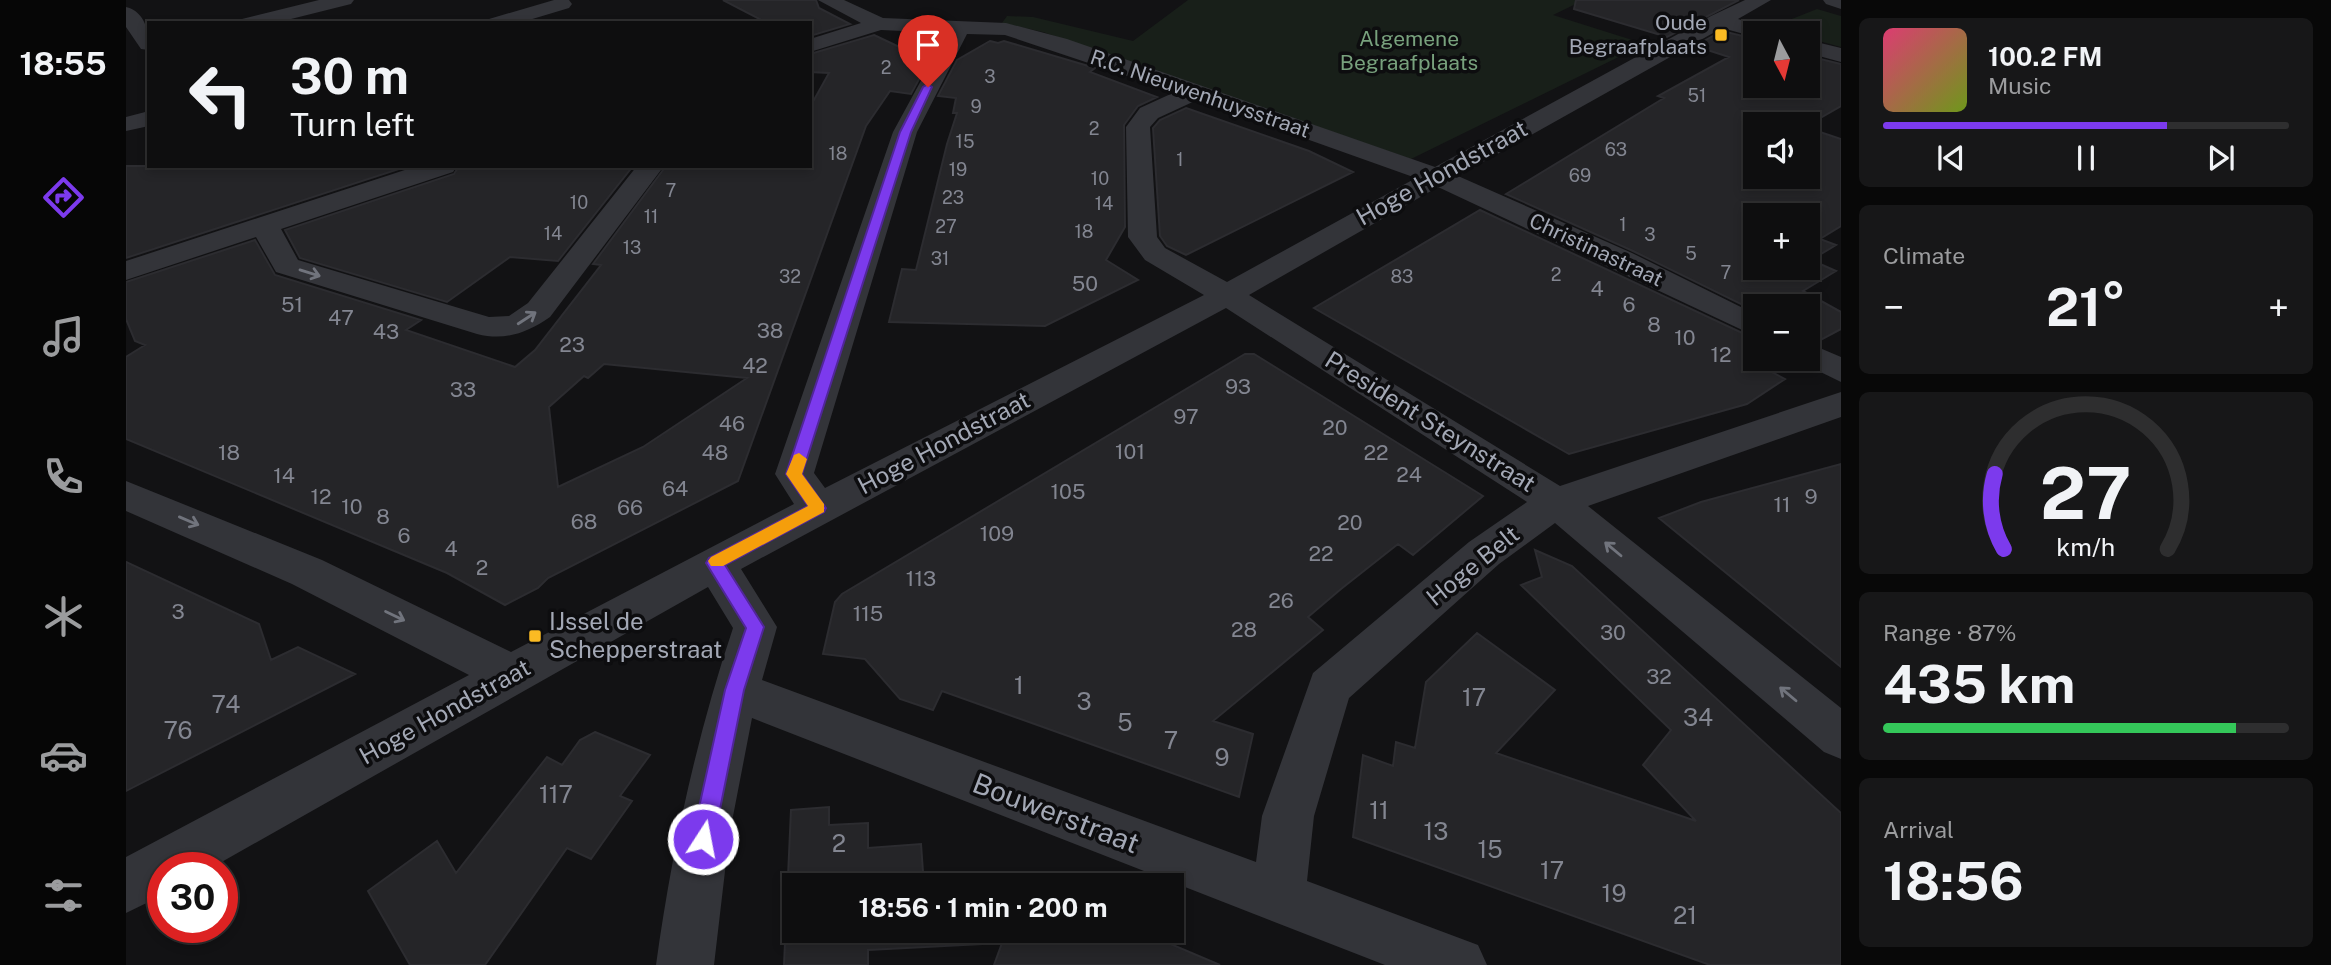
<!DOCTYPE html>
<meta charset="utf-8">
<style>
:root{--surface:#0e0e0f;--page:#171718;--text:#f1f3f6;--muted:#9b9c9e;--line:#2e2e2f;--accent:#7c3aed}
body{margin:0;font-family:"Public Sans",sans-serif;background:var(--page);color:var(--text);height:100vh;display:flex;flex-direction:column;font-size:26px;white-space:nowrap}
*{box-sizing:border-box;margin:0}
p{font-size:23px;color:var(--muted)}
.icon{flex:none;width:38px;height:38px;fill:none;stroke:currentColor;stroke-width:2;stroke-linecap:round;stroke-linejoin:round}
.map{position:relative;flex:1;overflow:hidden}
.sheet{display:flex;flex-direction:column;gap:18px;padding:18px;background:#080808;width:490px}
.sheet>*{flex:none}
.banner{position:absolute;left:21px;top:21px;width:665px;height:147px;border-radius:0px;box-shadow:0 4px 10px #0003,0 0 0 2px var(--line);background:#0e0e0f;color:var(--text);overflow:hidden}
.needle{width:46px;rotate:173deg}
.controls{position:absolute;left:1617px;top:21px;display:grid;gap:14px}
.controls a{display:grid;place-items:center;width:77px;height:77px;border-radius:0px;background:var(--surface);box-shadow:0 4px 10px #0003,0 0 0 2px var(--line);font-size:35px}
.speed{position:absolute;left:21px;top:852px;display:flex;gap:14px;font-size:35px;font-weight:700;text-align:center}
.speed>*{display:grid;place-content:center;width:91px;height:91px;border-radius:50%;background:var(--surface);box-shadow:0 4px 10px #0003,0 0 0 2px var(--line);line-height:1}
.speed .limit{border:10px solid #d22;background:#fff;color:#111}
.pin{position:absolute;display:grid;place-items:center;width:60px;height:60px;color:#fff;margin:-72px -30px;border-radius:50% 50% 50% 0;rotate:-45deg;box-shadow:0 0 7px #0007}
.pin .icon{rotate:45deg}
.me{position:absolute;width:77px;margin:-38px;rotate:11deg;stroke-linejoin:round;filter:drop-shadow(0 0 5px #0008)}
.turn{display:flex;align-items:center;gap:24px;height:147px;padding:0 28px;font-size:32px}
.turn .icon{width:91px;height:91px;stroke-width:2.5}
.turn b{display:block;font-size:49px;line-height:60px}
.big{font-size:52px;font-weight:700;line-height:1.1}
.sheet .widget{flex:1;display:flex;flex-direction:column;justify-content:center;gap:10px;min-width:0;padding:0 24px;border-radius:10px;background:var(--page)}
.sheet .dial{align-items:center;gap:0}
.dial svg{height:182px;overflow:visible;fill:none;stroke:var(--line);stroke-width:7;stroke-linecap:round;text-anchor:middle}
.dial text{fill:var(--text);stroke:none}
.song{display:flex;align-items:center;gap:21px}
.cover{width:84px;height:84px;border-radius:10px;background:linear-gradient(135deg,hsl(340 70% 55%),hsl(80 70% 35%))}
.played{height:7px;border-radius:4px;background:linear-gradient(90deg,var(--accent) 70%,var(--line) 70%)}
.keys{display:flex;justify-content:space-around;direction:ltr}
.heat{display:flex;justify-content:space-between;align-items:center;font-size:38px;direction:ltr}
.charge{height:10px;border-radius:5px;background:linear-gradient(90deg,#34c759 87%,var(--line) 0)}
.trip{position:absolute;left:656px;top:873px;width:402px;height:70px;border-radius:0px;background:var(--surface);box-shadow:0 4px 10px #0003,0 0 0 2px var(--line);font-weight:700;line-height:70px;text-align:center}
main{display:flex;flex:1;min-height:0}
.dock{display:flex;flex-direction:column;width:126px;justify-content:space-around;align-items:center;background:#060606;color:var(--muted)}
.dock .icon{width:49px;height:49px}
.dock .on{color:var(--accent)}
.dock b{font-size:32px;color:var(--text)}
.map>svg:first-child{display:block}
</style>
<main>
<nav class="dock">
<b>18:55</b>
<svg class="icon on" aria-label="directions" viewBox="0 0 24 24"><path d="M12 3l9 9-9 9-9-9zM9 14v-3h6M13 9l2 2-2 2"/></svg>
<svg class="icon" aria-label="music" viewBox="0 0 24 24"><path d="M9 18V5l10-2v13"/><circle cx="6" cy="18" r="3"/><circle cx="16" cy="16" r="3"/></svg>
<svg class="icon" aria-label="phone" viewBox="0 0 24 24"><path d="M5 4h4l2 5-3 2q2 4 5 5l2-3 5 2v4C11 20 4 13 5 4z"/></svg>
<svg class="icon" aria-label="climate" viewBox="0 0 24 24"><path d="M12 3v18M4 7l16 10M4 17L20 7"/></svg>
<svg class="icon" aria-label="car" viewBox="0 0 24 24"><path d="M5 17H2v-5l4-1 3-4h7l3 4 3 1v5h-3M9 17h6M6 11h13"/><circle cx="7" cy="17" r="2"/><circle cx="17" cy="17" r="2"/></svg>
<svg class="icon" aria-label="filters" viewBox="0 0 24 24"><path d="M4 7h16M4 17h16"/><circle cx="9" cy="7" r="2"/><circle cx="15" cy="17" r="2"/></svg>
</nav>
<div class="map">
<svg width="1715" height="965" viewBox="0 0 1715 965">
<rect width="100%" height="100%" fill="#121214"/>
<!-- green -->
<path fill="#181f19" d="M 1062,0 L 1458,0 L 1427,15 L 1519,44 L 1285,159 L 917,32 L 876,23 L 881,16 L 907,17 L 1007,41 Z
M 1691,9 L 1715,16 L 1715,47 L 1682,38 L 1682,33 L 1667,33 L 1646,27 Z"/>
<!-- building -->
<path fill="#252528" stroke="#2c2c30" stroke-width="2" fill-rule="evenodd" d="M 597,0 L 690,0 L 693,8 L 724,24 L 684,36 L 684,23 L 641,23 Z
M 1450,0 L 1613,0 L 1541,37 L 1448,9 Z
M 1596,31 L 1629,39 L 1629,86 L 1682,86 L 1682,56 L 1715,64 L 1715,106 L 1682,125 L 1629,124 L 1629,177 L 1682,177 L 1682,128 L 1715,139 L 1715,226 L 1694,239 L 1710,245 L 1685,260 L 1710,271 L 1677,291 L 1715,312 L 1715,329 L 1689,343 L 1682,340 L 1682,306 L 1629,306 L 1629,311 L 1507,251 L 1380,194 L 1538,98 L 1532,96 L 1603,57 L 1569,46 ZM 1629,215 L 1682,215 L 1682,268 L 1629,268 Z
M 748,35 L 803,61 L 785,94 L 764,91 L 740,126 L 612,481 L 422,578 L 412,588 L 379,605 L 321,573 L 0,439 L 0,357 L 19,345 L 9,341 L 0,319 L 0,282 L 129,240 L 149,275 L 295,320 L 280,330 L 389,367 L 409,350 L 475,265 L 467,264 L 540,166 L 684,166 L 684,107 L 703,73 L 684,72 L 684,54 ZM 478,364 L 621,378 L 517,447 L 432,487 L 423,407 L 458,376 L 462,378 Z
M 864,41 L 872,43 L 878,41 L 969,68 L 964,72 L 1031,97 L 1012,106 L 998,125 L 999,227 L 980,260 L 1012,280 L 919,326 L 763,322 L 776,269 L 790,270 L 821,144 L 831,113 L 827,113 L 830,98 L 812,96 L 831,60 Z
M 1060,108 L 1183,151 L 1227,172 L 1060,255 L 1041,246 L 1034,236 L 1027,128 L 1034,120 Z
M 0,166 L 282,166 L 0,258 Z
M 333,166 L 507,166 L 432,261 L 384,257 L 321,302 L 174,258 L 159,230 L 328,174 Z
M 1354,210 L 1629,339 L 1629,359 L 1659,359 L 1640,369 L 1659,379 L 1621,404 L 1443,454 L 1188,308 Z
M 1119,354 L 1128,354 L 1357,496 L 1287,555 L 1272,544 L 1215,589 L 1182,617 L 1197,630 L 1087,721 L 1127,734 L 1113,797 L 816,691 L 807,710 L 774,699 L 739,659 L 697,654 L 709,602 L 716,594 Z
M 1715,464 L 1715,667 L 1533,518 L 1575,502 Z
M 1409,550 L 1446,566 L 1715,813 L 1715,965 L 1584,965 L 1227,837 L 1237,755 L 1267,766 L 1270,742 L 1289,748 L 1300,682 L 1351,633 L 1429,690 L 1370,753 L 1570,821 L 1517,765 L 1545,730 L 1395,585 L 1416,577 Z
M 0,562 L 133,624 L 145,660 L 172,647 L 229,674 L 0,791 Z
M 469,732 L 524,755 L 494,796 L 506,801 L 465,859 L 441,848 L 359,965 L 284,965 L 242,891 L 311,841 L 330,873 L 421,757 L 436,765 L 454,740 Z
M 703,807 L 703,825 L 742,823 L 742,848 L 795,844 L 798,886 L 668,886 L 668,931 L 1014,931 L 1094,965 L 868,965 L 876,943 L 742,950 L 742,965 L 658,965 L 665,810 Z
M 878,879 L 899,886 L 809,886 Z"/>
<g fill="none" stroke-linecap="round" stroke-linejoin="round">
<!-- minor -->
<path fill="#333439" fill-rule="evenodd" d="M 193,0 L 228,0 L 225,4 L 149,23 L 113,23 L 116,19 Z
M 428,0 L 443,0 L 446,4 L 443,8 L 393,23 L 360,23 L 363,19 Z
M 692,0 L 718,0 L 757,18 L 880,23 L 941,39 L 1309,167 L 1585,16 L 1619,0 L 1645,0 L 1612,19 L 1646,29 L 1649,33 L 1629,33 L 1629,37 L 1596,28 L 1332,176 L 1506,253 L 1629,314 L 1629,336 L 1312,187 L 1123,295 L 1434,486 L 1715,392 L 1715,417 L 1462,506 L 1715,708 L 1715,759 L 1698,752 L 1429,523 L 1373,564 L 1223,698 L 1188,816 L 1181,881 L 1352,945 L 1361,965 L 1259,965 L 626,718 L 603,837 L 588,965 L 530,965 C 546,850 570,738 607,628 L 582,587 L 85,868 L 37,868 L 37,895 L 0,913 L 0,857 L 343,675 L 166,584 L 0,511 L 0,481 L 196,560 L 385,652 L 668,504 L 649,474 L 767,132 L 821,33 L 755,30 L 684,52 L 684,39 L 735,23 ZM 841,34 L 879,35 L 1049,92 L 1014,108 L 1000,127 L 1002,237 L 1019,260 L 1078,295 L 699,488 L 688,473 L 791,132 ZM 1071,100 L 1290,178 L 1101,282 L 1039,248 L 1031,237 L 1024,127 L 1032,118 ZM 1100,308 L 1401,502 L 1343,542 L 1187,673 L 1136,816 L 1130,862 L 636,680 L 651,627 L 615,569 Z
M 1697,0 L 1715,0 L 1715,9 L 1700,4 Z
M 0,7 C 20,12 23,33 23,50 L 15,49 L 0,27 Z
M 1682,40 L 1715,48 L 1715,62 L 1682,53 Z
M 23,111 L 23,126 L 0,131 L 0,117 Z
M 291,166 L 331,166 L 327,172 L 155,229 L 172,260 L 363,317 L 383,316 L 402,303 L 511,166 L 538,166 L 424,317 C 401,333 379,341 351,334 L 150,272 L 130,237 L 0,280 L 0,261 Z
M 1682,343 L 1715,357 L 1715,382 L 1670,360 L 1682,359 Z"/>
</g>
<!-- one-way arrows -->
<defs><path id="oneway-shaft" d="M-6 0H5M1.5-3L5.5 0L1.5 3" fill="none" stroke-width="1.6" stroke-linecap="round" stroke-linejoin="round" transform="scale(1.75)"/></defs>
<g stroke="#71747d">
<use href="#oneway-shaft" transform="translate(184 273) rotate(17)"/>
<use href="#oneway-shaft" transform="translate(401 318) rotate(-33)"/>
<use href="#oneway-shaft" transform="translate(63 521) rotate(23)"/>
<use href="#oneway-shaft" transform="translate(1487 549) rotate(-140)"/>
<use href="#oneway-shaft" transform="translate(269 616) rotate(26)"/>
<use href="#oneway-shaft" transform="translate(1662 694) rotate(-140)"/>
</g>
<!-- route -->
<path fill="#7c3aed" stroke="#51269a" stroke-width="2" d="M 802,84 L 806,87 L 785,132 L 676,474 L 700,508 L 698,512 L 599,565 L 638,627 L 618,690 L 588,839 L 585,846 L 577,849 L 570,846 L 566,839 L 599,690 L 620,628 L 580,563 L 583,558 L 682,506 L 660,474 L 774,132 L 797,87 Z"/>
<!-- slow -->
<path fill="#f59e0b" d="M 673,453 L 681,459 L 676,474 L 698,504 L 698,512 L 597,566 L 585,566 L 582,561 L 585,557 L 682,506 L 660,474 L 668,455 Z"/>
<!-- markers -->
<g fill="#fbbb23" stroke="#0d0d0f" stroke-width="2.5">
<rect x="1588" y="28" width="14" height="14" rx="3.5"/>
<rect x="402" y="629" width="14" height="14" rx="3.5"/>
</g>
<g text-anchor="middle" stroke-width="7" stroke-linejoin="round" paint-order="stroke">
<!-- far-number labels -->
<g font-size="18" fill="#838691">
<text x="760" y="74">2</text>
<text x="864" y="83">3</text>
<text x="1571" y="102">51</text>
<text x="850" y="113">9</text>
<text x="968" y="135">2</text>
<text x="839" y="148">15</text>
<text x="1490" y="156">63</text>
<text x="712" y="160">18</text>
<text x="1054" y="166">1</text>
<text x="832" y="176">19</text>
<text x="1454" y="182">69</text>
<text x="974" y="185">10</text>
<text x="545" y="197">7</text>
<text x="827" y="204">23</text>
<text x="453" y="209">10</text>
<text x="978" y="210">14</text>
<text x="525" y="223">11</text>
<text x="1497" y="231">1</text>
<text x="820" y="233">27</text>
<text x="958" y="238">18</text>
<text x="427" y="240">14</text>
<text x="1524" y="241">3</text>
<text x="506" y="254">13</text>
<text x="1565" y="260">5</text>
<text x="814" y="265">31</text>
<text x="1600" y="279">7</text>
<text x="1430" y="281">2</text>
<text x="664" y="283">32</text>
<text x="1276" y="283">83</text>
</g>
<!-- far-poi labels -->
<g font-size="21" fill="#a3a8b5" stroke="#0d0d0f" text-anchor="end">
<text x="1581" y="30">Oude<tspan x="1581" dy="24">Begraafplaats</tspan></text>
</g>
<!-- far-park labels -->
<g font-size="21" fill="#78a17d" stroke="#0d0d0f">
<text x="1283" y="46">Algemene<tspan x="1283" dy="24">Begraafplaats</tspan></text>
</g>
<!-- far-street labels -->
<g font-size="21" fill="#a3a8b5" stroke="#0d0d0f">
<text transform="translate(1074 94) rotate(19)" y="7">R.C. Nieuwenhuysstraat</text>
<text transform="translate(1470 250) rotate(25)" y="7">Christinastraat</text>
</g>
<!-- number labels -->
<g font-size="21" fill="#838691">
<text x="959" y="291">50</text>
<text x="1471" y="296">4</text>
<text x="166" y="312">51</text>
<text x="1503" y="312">6</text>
<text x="215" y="325">47</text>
<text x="1528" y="332">8</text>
<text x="644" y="338">38</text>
<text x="260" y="339">43</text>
<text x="1559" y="345">10</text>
<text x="446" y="352">23</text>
<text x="1595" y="362">12</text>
<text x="629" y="373">42</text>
<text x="1112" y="394">93</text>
<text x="337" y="397">33</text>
<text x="1060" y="424">97</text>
<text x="606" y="431">46</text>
<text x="1209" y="435">20</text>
<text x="1004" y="459">101</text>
<text x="103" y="460">18</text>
<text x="589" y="460">48</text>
<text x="1250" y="460">22</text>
<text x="1283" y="482">24</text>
<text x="158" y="483">14</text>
<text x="549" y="496">64</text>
<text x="942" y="499">105</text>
<text x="195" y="504">12</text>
<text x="1685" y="504">9</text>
<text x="1656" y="512">11</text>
<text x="226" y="514">10</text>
<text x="504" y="515">66</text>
<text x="257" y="524">8</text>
<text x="458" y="529">68</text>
<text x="1224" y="530">20</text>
<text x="871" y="541">109</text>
<text x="278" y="543">6</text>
<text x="325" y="556">4</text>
<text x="1195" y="561">22</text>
<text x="356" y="575">2</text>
<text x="795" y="586">113</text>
<text x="1155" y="608">26</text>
<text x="52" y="619">3</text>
<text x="742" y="621">115</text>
<text x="1118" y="637">28</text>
<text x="1487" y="640">30</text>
<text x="1533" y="684">32</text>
</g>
<!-- street labels -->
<g font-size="24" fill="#a3a8b5" stroke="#0d0d0f">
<text transform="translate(1316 173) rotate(-29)" y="8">Hoge Hondstraat</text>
<text transform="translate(1304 422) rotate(32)" y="8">President Steynstraat</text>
<text transform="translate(818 443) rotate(-28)" y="8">Hoge Hondstraat</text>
<text transform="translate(1347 566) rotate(-39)" y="8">Hoge Belt</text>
<text transform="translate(319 712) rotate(-29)" y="8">Hoge Hondstraat</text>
</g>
<!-- poi labels -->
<g font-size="24" fill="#a3a8b5" stroke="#0d0d0f" text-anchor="start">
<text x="423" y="630">IJssel de<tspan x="423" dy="28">Schepperstraat</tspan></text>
</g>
<!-- near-number labels -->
<g font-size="24" fill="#838691">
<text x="893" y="694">1</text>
<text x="1348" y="706">17</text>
<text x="958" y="710">3</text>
<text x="100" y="713">74</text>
<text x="1572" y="726">34</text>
<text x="999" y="731">5</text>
<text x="52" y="739">76</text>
<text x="1045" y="749">7</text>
<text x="1096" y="766">9</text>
<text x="430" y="803">117</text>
<text x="1253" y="819">11</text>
<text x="1310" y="840">13</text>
<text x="713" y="852">2</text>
<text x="1364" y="858">15</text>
<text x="1426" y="879">17</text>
<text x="1488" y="902">19</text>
<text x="1559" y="924">21</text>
</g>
<!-- near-street labels -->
<g font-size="28" fill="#a3a8b5" stroke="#0d0d0f">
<text transform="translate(930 813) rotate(21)" y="10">Bouwerstraat</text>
</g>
</g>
</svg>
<div class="controls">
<a><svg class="needle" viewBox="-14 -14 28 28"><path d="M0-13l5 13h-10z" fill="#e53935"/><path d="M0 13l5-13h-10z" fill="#9b9c9e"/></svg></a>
<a><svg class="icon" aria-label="sound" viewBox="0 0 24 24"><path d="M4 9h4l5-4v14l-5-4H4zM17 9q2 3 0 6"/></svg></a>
<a>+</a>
<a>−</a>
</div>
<div class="speed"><div class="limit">30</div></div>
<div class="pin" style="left:802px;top:87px;background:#d93025"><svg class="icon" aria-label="arrive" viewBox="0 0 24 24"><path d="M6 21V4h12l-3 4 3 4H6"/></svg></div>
<svg class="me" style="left:577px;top:839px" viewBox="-20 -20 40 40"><circle r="17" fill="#7c3aed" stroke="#fff" stroke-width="3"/><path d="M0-11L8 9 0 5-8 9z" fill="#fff"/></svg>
<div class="trip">18:56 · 1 min · 200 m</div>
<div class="banner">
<div class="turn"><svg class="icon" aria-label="left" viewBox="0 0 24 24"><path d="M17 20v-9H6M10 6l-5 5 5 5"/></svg><div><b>30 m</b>Turn left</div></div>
</div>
</div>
<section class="sheet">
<div class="widget">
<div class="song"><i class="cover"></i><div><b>100.2 FM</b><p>Music</p></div></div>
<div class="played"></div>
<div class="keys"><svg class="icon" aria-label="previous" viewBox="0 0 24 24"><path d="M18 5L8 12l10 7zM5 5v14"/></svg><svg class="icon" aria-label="pause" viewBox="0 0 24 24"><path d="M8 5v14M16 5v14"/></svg><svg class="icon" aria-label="next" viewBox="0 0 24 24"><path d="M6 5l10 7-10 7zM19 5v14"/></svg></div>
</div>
<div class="widget"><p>Climate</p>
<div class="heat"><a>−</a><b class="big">21°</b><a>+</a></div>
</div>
<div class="widget dial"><svg viewBox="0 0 100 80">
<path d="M14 69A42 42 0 1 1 86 69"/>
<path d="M14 69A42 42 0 0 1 10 36" stroke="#7c3aed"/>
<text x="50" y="56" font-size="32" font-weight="700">27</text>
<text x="50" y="72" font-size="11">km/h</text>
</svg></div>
<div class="widget"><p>Range · 87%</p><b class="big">435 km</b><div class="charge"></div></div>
<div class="widget"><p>Arrival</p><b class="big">18:56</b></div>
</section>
</main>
